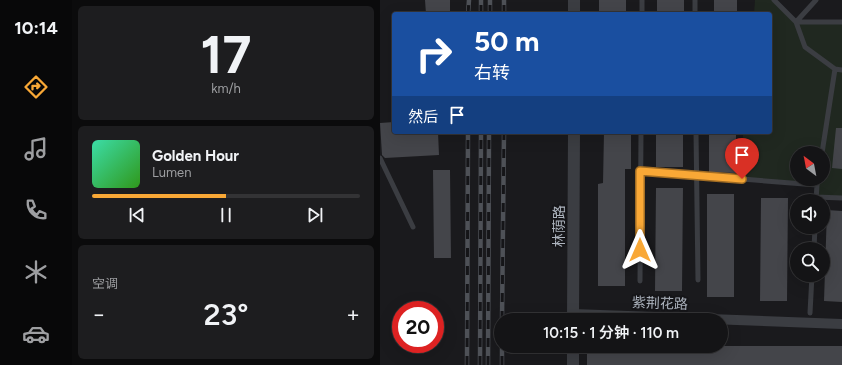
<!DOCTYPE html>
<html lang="zh">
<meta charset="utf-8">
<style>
:root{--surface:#141416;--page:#1d1d1f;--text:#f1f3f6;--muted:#9d9ea1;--line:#333335;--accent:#f9a836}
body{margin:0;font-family:Figtree,"Noto Sans SC",sans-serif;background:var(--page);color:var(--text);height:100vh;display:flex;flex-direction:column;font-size:15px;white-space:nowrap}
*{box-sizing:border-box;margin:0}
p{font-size:13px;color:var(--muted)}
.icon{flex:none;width:22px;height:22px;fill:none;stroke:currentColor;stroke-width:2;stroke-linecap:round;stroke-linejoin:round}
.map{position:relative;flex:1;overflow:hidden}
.sheet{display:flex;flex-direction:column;gap:6px;padding:6px;background:#0b0b0c;width:308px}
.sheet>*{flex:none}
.banner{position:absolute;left:12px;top:12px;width:380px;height:122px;border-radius:4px;box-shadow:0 4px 16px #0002,0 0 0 1px var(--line);background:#1a4fa0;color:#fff;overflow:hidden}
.needle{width:26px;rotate:328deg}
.fabs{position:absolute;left:410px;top:146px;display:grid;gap:8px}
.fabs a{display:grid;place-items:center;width:40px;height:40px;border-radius:50%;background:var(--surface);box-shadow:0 4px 16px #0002,0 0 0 1px var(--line);font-size:20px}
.speed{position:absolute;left:12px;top:301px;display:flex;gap:8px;font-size:20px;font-weight:700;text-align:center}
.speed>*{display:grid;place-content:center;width:52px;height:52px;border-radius:50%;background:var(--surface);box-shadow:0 4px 16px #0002,0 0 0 1px var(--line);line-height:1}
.speed .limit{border:6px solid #d22;background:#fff;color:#111}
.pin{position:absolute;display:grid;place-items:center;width:34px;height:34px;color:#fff;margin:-41px -17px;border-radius:50% 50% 50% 0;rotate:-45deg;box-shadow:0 0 4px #0007}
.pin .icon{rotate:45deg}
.me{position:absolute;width:44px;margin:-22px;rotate:0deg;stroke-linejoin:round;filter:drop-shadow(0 0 3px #0008)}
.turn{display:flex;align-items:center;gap:14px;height:84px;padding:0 16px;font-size:18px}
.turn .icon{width:52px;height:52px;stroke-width:2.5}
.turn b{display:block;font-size:28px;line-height:34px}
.then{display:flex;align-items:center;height:38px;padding:0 16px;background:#0003;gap:8px;font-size:15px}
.big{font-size:30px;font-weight:600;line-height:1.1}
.sheet .tile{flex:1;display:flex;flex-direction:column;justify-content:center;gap:6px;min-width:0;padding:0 14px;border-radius:6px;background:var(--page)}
.sheet .dial{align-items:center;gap:0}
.dial b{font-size:52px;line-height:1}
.song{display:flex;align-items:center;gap:12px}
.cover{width:48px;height:48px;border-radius:6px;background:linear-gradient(135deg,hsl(160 70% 55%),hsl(110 70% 35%))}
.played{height:4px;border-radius:2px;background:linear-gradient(90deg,var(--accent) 50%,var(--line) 50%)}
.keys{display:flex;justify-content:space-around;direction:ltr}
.heat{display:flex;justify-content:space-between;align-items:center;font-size:22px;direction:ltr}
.trip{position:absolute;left:114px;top:313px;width:234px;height:40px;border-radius:20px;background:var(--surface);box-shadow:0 4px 16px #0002,0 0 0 1px var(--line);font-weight:600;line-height:40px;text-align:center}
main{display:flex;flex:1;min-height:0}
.tab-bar{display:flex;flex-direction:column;width:72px;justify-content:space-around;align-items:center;background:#080809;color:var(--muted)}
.tab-bar .icon{width:28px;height:28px}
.tab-bar .on{color:var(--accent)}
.tab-bar b{font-size:18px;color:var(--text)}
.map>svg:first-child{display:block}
</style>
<main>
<nav class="tab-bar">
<b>10:14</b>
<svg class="icon on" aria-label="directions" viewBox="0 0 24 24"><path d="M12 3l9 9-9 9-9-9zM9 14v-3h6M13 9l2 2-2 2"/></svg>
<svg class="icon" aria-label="music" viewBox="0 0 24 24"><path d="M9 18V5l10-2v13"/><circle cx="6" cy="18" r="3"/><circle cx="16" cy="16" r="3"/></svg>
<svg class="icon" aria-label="phone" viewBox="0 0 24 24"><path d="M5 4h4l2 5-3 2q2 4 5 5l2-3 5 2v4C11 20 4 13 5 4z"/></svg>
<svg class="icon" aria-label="climate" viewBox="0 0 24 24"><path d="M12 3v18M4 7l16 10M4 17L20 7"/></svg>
<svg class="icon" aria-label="car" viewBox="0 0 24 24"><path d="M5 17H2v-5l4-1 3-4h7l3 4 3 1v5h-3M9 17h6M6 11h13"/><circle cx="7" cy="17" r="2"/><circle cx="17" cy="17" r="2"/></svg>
</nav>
<section class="sheet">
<div class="tile dial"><b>17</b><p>km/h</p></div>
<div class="tile">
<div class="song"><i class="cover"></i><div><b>Golden Hour</b><p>Lumen</p></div></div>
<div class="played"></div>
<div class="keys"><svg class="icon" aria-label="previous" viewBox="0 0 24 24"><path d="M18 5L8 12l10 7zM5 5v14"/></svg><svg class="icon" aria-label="pause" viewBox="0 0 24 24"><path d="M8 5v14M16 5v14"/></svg><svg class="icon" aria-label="next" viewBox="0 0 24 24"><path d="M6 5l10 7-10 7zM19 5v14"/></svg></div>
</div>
<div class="tile"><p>空调</p>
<div class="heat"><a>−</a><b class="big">23°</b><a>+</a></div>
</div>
</section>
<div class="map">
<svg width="462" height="365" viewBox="0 0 462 365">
<rect width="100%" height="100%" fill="#1a1a1d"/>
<!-- green -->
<path fill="#202820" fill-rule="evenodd" d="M 375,0 L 394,0 L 416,22 L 462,22 L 462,196 L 436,197 L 437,185 L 362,179 L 363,132 L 390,132 L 390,14 L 374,14 ZM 417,153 L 443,153 L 443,179 L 417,179 Z"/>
<!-- building -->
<path fill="#44454a" d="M 45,0 L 70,0 L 70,14 L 46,14 Z
M 219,0 L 246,0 L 246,14 L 219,14 Z
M 277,0 L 304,0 L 304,14 L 277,14 Z
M 334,0 L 357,0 L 357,14 L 334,14 Z
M 14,122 L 14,132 L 58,132 L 59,155 L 5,158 L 2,155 L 0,123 Z
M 456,128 L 462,128 L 462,169 L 452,168 Z
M 224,132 L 251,132 L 251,169 L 245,169 L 245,286 L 218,286 L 218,184 L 223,183 Z
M 276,132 L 303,132 L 303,167 L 276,167 Z
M 329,132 L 356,132 L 356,173 L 329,172 Z
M 53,170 L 70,170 L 71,258 L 54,258 Z
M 276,188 L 303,188 L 302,291 L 275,291 Z
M 327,194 L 354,194 L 354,297 L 327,297 Z
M 381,198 L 408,198 L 407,301 L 380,301 Z
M 447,210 L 462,211 L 462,302 L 444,301 Z
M 207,346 L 462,346 L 462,365 L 207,365 Z"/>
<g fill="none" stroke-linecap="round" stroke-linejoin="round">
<!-- service -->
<path stroke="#3b3d42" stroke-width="5" d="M 315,0 L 315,14
M 394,0 L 416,22 L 462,22
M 436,0 L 416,22 L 425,47 L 455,69 L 442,153
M 262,14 L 262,0
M 455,69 L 462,70
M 316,132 L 318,280
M 0,158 L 33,227
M 260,171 L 437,185 L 438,179
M 436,197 L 462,198
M 436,201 L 437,185
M 434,249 L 435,227
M 260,281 L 261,132
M 430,313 L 432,275"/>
<!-- minor -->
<path stroke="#3b3d42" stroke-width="10" d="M 193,314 L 462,324"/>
<!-- tertiary -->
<path stroke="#3b3d42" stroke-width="12" d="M 194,14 L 194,0
M 193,320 L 194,132
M 193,365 L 193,346"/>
<defs>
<path id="rail" d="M 88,14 L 89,0
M 101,14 L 101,0
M 110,14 L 110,0
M 124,14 L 124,0
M 122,320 L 124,132
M 87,365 L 88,132
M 100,365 L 101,132
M 108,365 L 109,132
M 122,365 L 122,346"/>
</defs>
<!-- rail casing -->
<use href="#rail" stroke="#4e5157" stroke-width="4.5"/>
<!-- rail -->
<use href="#rail" stroke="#151518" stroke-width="3" stroke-dasharray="9" stroke-linecap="butt"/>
</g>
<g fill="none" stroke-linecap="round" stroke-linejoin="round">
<defs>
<path id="route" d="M 260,250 L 260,171 L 362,179"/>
</defs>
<!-- route casing -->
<use href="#route" stroke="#a26d23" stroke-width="10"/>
<!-- route -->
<use href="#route" stroke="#f9a836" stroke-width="7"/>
</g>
<g text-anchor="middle" stroke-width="4" stroke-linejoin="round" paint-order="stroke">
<!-- street labels -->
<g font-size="14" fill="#acb3bd" stroke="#151518">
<text transform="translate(179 226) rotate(-90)" y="5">林荫路</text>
<text transform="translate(280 303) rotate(2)" y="5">紫荆花路</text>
</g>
</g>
</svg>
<div class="fabs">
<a><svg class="needle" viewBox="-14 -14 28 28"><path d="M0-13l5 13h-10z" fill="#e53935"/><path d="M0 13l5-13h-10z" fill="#9d9ea1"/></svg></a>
<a><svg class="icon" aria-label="sound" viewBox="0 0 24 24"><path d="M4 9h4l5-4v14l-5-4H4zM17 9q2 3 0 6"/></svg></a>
<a><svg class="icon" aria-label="search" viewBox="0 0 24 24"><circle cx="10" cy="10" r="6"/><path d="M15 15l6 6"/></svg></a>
</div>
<div class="speed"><div class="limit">20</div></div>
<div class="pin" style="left:362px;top:179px;background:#d93025"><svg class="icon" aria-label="arrive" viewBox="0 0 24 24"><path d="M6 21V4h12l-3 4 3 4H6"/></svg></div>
<svg class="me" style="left:260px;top:250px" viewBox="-20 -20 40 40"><path d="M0-17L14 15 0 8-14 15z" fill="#f9a836" stroke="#fff" stroke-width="4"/></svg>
<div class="trip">10:15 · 1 分钟 · 110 m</div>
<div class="banner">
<div class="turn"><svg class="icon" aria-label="right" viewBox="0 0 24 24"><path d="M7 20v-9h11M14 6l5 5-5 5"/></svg><div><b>50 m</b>右转</div></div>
<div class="then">然后<svg class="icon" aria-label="arrive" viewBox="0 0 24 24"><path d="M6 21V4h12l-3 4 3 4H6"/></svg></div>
</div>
</div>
</main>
